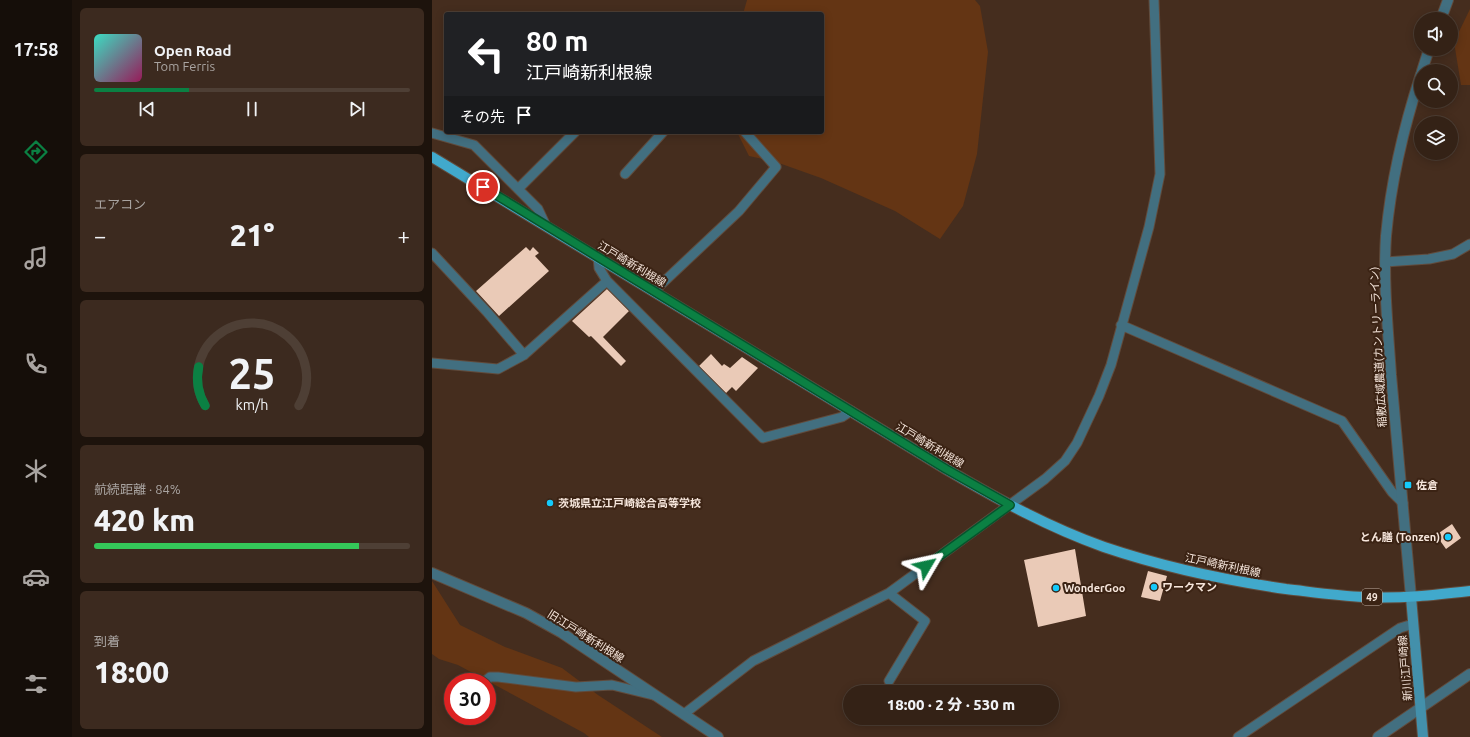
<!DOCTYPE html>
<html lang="ja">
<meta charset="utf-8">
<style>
:root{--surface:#342216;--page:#3c2a1f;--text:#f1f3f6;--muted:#a9a4a1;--line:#4e3f35;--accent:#0b8043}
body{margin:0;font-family:Ubuntu,"Noto Sans JP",sans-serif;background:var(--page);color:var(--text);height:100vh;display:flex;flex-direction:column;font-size:15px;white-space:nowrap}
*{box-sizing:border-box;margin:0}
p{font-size:13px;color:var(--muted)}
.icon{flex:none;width:22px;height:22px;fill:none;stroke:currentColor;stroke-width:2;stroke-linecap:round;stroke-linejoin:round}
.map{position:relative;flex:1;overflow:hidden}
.drawer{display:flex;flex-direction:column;gap:8px;padding:8px;background:#1d130c;width:360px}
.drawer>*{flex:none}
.banner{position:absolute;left:12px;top:12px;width:380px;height:122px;border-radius:4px;box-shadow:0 2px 10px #0003,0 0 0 1px var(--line);background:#202124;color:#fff;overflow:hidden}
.fabs{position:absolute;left:982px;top:12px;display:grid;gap:8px}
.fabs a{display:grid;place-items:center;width:44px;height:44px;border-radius:50%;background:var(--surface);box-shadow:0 2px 10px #0003,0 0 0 1px var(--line);font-size:20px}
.speed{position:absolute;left:12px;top:673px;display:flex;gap:8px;font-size:20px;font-weight:700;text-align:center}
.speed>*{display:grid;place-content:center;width:52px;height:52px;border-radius:50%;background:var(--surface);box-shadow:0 2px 10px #0003,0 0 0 1px var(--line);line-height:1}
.speed .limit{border:6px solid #d22;background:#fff;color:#111}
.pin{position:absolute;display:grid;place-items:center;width:34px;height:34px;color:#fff;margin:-17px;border:2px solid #fff;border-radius:50%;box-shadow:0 1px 4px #0007}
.me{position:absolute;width:44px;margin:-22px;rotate:54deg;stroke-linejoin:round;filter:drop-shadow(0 0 3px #0008)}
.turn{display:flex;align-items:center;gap:14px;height:84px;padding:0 16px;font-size:18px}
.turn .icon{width:52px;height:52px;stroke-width:2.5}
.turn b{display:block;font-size:28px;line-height:34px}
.then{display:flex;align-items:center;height:38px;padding:0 16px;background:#0003;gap:8px;font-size:15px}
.big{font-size:30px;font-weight:800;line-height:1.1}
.drawer .card{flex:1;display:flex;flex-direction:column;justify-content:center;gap:6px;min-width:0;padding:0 14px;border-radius:6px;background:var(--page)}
.drawer .dial{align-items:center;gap:0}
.dial svg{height:104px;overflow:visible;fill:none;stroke:var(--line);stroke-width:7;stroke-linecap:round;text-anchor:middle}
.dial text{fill:var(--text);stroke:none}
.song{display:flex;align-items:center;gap:12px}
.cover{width:48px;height:48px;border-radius:6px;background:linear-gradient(135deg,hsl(170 70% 55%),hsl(330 70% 35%))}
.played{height:4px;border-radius:2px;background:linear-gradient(90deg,var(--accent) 30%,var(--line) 30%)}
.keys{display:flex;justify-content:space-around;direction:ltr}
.heat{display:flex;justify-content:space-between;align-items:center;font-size:22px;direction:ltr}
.charge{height:6px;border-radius:3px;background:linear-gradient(90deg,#34c759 84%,var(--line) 0)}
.trip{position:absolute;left:411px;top:685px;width:216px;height:40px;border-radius:20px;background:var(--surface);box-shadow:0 2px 10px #0003,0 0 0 1px var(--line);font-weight:800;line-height:40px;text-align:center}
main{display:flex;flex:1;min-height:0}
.tabs{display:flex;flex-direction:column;width:72px;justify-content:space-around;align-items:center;background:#150e09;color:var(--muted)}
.tabs .icon{width:28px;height:28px}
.tabs .current{color:var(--accent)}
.tabs b{font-size:18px;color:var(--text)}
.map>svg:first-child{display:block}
</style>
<main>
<nav class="tabs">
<b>17:58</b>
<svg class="icon current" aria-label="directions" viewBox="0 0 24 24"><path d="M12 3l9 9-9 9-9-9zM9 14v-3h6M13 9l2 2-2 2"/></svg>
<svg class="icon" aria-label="music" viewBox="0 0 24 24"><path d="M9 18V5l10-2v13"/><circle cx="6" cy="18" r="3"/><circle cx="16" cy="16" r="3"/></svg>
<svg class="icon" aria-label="phone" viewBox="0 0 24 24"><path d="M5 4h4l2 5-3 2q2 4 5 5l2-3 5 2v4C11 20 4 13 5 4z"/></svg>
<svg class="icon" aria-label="climate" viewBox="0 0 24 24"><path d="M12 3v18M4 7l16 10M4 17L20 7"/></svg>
<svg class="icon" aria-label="car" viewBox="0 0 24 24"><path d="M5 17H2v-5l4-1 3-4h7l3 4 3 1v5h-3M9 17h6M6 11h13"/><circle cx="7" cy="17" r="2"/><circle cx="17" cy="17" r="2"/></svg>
<svg class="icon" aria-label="filters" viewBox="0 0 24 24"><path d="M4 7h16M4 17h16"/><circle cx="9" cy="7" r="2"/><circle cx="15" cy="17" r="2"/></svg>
</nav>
<section class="drawer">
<div class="card">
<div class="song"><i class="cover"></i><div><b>Open Road</b><p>Tom Ferris</p></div></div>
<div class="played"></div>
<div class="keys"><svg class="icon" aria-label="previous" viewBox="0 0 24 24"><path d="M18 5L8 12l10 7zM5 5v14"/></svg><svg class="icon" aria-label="pause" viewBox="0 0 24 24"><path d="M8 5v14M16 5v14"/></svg><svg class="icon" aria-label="next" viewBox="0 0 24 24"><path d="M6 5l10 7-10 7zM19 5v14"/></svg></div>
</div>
<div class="card"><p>エアコン</p>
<div class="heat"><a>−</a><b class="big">21°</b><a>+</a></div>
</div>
<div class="card dial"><svg viewBox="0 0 100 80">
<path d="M14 69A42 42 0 1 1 86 69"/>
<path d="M14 69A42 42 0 0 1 9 39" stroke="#0b8043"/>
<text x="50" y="56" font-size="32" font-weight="700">25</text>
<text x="50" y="72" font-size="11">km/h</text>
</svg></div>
<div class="card"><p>航続距離 · 84%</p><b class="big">420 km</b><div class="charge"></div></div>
<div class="card"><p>到着</p><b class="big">18:00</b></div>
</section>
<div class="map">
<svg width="1038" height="737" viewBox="0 0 1038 737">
<rect width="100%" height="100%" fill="#452d1e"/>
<!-- green -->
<path fill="#643514" d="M 315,0 L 543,0 L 548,6 L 556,52 L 545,154 L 531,206 L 508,239 L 463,211 L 389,178 L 344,162 L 317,156 L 305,132 L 390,132 L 390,14 L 311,14 Z
M 1038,9 L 1038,85 L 1029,85 L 1022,42 Z
M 0,581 L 28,625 L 73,647 L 130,668 L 166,695 L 230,737 L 157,737 L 152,733 L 26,665 L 7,659 L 0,654 Z"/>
<!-- building -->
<path fill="#eacab7" d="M 94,247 L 98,251 L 101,247 L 107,253 L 103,256 L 117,271 L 67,316 L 44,291 Z
M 175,289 L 197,311 L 171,337 L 194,361 L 189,366 L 159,336 L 157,337 L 140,321 Z
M 279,354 L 290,366 L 292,364 L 298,368 L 310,357 L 326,368 L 304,391 L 300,387 L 294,393 L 267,366 Z
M 1020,524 L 1029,538 L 1014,549 L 1004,535 Z
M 643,549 L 654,616 L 606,627 L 592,560 Z
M 716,571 L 735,576 L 728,601 L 709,597 Z"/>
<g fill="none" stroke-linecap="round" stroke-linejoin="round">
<defs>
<path id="minor" d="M 0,133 L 42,145 L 106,209 L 114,226
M 193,174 L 231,132
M 86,189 L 143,132
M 0,253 L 55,312 L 92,355
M 953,262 L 997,259 L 1021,254 L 1038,244
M 175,281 L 331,438 L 410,417 L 419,411
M 222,291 L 307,211 L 344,167 L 313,132
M 689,325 L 910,421 L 960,492 L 971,503
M 0,363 L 66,369 L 92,355 L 175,281 L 167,268 L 166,257
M 457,681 L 493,621 L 457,593
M 52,682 L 58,677 L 66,677 L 144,687 L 180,685 L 221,695
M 252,714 L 321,661 L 457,593 L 613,479 L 633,461 L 645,443 L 667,396 L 679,365 L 717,227 L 728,174 L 722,0
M 806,737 L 968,628 L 981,624"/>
<path id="tertiary" d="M 1009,19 L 1016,0
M 990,71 L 997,49
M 0,573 L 94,613 L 130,633 L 286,737
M 979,597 C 972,523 965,449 959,375 C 956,329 951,282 954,236 C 959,181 972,126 989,74
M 946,737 L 1038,674"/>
<path id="secondary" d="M 979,597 L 991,737"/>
<path id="primary" d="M 0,157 L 514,469 C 565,499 616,527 672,547 C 731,567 792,580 854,589 C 880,592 906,596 932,597 C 968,599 1003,595 1038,591"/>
</defs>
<!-- minor casing -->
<use href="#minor" stroke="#614b3c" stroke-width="11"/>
<!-- tertiary casing -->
<use href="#tertiary" stroke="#614b3c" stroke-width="12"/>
<!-- secondary casing -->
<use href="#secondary" stroke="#614b3c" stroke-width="12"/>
<!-- primary casing -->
<use href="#primary" stroke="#614b3c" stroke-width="12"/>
<!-- minor -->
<use href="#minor" stroke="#426f80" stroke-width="9"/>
<!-- tertiary -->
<use href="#tertiary" stroke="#426f80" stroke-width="10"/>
<!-- secondary -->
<use href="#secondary" stroke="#4390ab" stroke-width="10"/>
<!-- primary -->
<use href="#primary" stroke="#41a9cc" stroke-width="10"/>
</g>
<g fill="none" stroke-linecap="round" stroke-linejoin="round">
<defs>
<path id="route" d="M 51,187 L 514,469 L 578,505 L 494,566"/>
</defs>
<!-- route casing -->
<use href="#route" stroke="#07532c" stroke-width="10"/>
<!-- route -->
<use href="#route" stroke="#0b8043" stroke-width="7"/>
</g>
<!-- markers -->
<g fill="#14cafb" stroke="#3b2314" stroke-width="1.5">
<rect x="972" y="481" width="8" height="8" rx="2"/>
<circle cx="118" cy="503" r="4"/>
<circle cx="1016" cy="537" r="4"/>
<circle cx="722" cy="587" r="4"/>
<circle cx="624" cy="588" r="4"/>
</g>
<g text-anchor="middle" stroke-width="4" stroke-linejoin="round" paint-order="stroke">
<!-- shield labels -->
<rect fill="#3b2314" stroke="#beaca0" stroke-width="1" x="930" y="589" width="20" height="16" rx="3"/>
<g font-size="10" font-weight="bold" fill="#f6e6dc">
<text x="940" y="601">49</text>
</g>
<!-- street labels -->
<g font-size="11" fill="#f6e6dc" stroke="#3b2314">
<text transform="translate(200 264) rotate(31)" y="4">江戸崎新利根線</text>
<text transform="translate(946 347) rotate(-93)" y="4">稲敷広域農道(カントリーライン)</text>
<text transform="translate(498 445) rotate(31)" y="4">江戸崎新利根線</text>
<text transform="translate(791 565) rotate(12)" y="4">江戸崎新利根線</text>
<text transform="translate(154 636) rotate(32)" y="4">旧江戸崎新利根線</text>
<text transform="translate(973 668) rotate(-95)" y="4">新川江戸崎線</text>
</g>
<!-- poi labels -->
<g font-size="11" font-weight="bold" fill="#f6e6dc" stroke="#3b2314" text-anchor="start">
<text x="984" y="489">佐倉</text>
<text x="126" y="507">茨城県立江戸崎総合高等学校</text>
<text x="1008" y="541" text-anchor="end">とん膳 (Tonzen)</text>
<text x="730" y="591">ワークマン</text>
<text x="632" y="592">WonderGoo</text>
</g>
</g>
</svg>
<div class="fabs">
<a><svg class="icon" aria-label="sound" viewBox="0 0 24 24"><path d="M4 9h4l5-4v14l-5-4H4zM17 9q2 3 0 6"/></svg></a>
<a><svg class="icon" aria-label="search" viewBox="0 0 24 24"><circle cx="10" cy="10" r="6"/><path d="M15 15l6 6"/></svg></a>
<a><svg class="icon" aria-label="layers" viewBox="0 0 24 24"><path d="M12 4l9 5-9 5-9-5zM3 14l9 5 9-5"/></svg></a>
</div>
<div class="speed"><div class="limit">30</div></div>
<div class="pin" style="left:51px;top:187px;background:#d93025"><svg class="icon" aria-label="arrive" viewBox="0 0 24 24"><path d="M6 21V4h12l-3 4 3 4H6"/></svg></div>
<svg class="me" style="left:494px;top:566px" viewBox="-20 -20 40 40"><path d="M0-17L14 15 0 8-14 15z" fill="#0b8043" stroke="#fff" stroke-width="4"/></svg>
<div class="trip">18:00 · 2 分 · 530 m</div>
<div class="banner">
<div class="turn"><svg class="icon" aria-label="left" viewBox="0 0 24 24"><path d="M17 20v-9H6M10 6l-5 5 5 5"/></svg><div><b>80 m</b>江戸崎新利根線</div></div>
<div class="then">その先<svg class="icon" aria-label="arrive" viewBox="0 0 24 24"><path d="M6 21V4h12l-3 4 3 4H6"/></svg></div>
</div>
</div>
</main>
